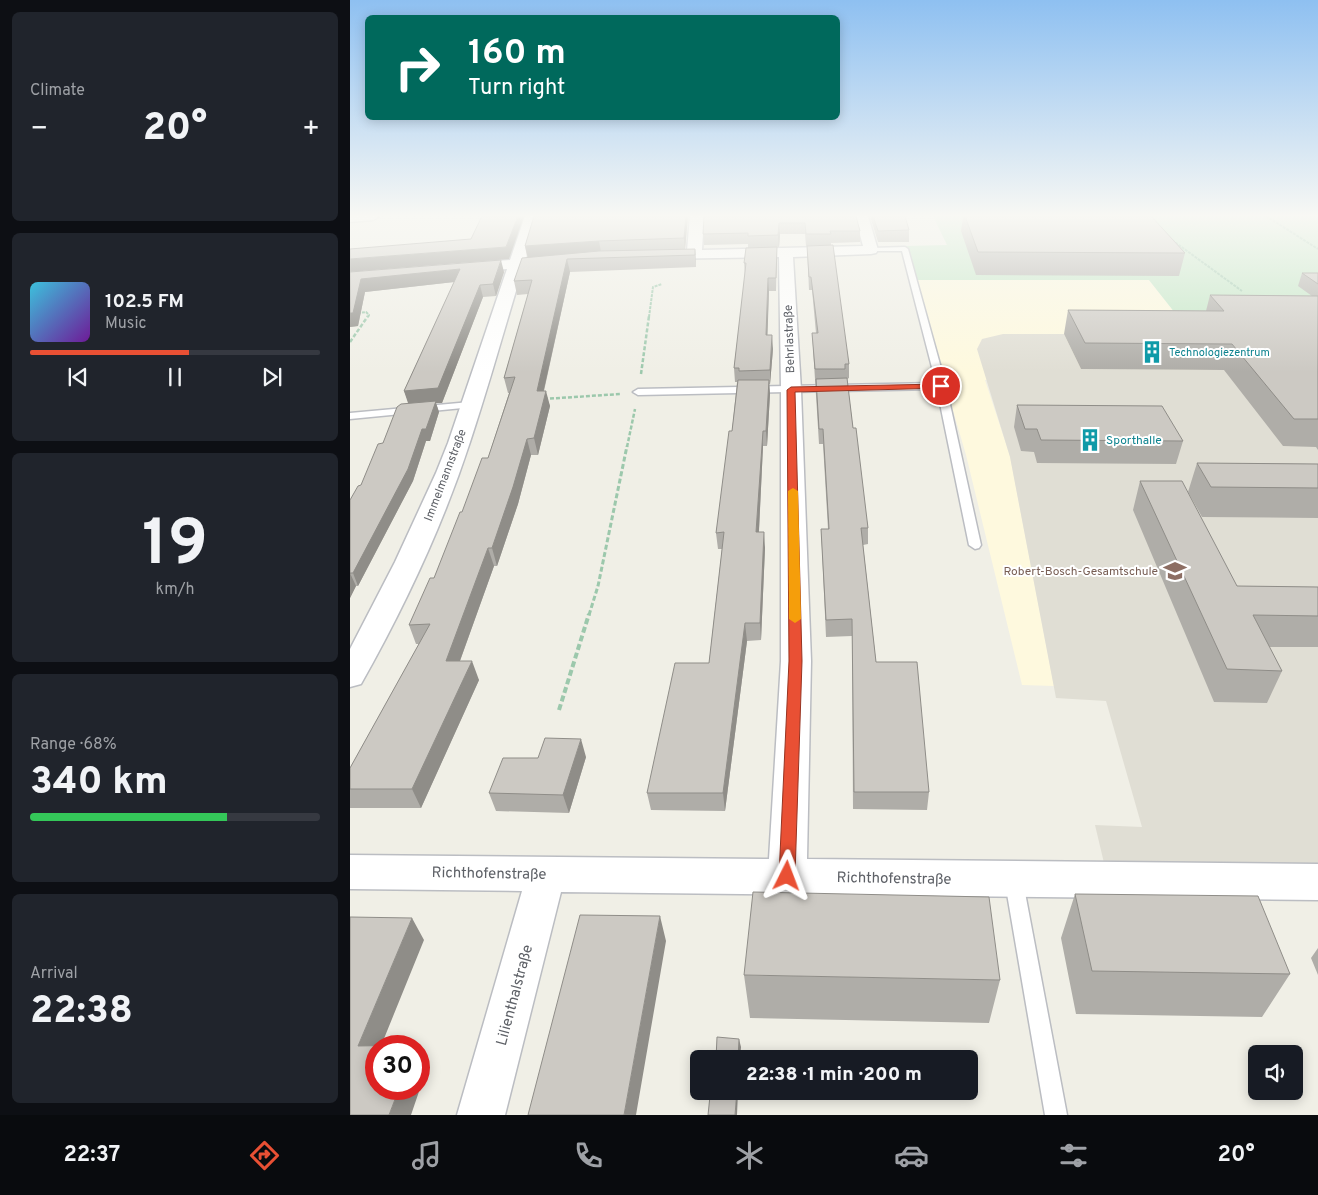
<!DOCTYPE html>
<meta charset="utf-8">
<style>
:root{--surface:#171b24;--page:#20242c;--text:#f1f3f6;--muted:#9ea1a6;--line:#363941;--accent:#e95034}
body{margin:0;font-family:Overpass,sans-serif;background:var(--page);color:var(--text);height:100vh;display:flex;flex-direction:column;font-size:19px;white-space:nowrap}
*{box-sizing:border-box;margin:0}
p{font-size:16px;color:var(--muted)}
.icon{flex:none;width:28px;height:28px;fill:none;stroke:currentColor;stroke-width:2;stroke-linecap:round;stroke-linejoin:round}
.map{position:relative;flex:1;overflow:hidden}
.sheet{display:flex;flex-direction:column;gap:12px;padding:12px;background:#0d0f14;width:350px}
.sheet>*{flex:none}
.top-card{position:absolute;left:15px;top:15px;width:475px;height:105px;border-radius:8px;box-shadow:0 2px 12px #0003;background:#00695c;color:#fff;overflow:hidden}
.controls{position:absolute;left:898px;top:1045px;display:grid;gap:10px}
.controls a{display:grid;place-items:center;width:55px;height:55px;border-radius:8px;background:var(--surface);box-shadow:0 2px 12px #0003;font-size:25px}
.speed{position:absolute;left:15px;top:1035px;display:flex;gap:10px;font-size:25px;font-weight:700;text-align:center}
.speed>*{display:grid;place-content:center;width:65px;height:65px;border-radius:50%;background:var(--surface);box-shadow:0 2px 12px #0003;line-height:1}
.speed .limit{border:8px solid #d22;background:#fff;color:#111}
.pin{position:absolute;display:grid;place-items:center;width:42px;height:42px;color:#fff;margin:-21px;border:2px solid #fff;border-radius:50%;box-shadow:0 1px 5px #0007}
.me{position:absolute;width:55px;margin:-28px;rotate:3deg;stroke-linejoin:round;filter:drop-shadow(0 0 4px #0008)}
.turn{display:flex;align-items:center;gap:18px;height:105px;padding:0 20px;font-size:22px}
.turn .icon{width:65px;height:65px;stroke-width:2.5}
.turn b{display:block;font-size:35px;line-height:42px}
.big{font-size:38px;font-weight:800;line-height:1.1}
.sheet .card{flex:1;display:flex;flex-direction:column;justify-content:center;gap:8px;min-width:0;padding:0 18px;border-radius:8px;background:var(--page)}
.sheet .dial{align-items:center;gap:0}
.dial b{font-size:65px;line-height:1}
.song{display:flex;align-items:center;gap:15px}
.cover{width:60px;height:60px;border-radius:8px;background:linear-gradient(135deg,hsl(190 70% 55%),hsl(280 70% 35%))}
.played{height:5px;border-radius:2px;background:linear-gradient(90deg,var(--accent) 55%,var(--line) 55%)}
.keys{display:flex;justify-content:space-around;direction:ltr}
.heat{display:flex;justify-content:space-between;align-items:center;font-size:28px;direction:ltr}
.charge{height:8px;border-radius:4px;background:linear-gradient(90deg,#34c759 68%,var(--line) 0)}
.trip{position:absolute;left:340px;top:1050px;width:288px;height:50px;border-radius:8px;background:var(--surface);box-shadow:0 2px 12px #0003;font-weight:800;line-height:50px;text-align:center}
.tabs{display:flex;height:80px;justify-content:space-around;align-items:center;background:#090b0e;color:var(--muted)}
.tabs .icon{width:35px;height:35px}
.tabs .active{color:var(--accent)}
.tabs b{font-size:22px;color:var(--text)}
main{display:flex;flex:1;min-height:0}
.map>svg:first-child{display:block}
</style>
<main>
<section class="sheet">
<div class="card"><p>Climate</p>
<div class="heat"><a>−</a><b class="big">20°</b><a>+</a></div>
</div>
<div class="card">
<div class="song"><i class="cover"></i><div><b>102.5 FM</b><p>Music</p></div></div>
<div class="played"></div>
<div class="keys"><svg class="icon" aria-label="previous" viewBox="0 0 24 24"><path d="M18 5L8 12l10 7zM5 5v14"/></svg><svg class="icon" aria-label="pause" viewBox="0 0 24 24"><path d="M8 5v14M16 5v14"/></svg><svg class="icon" aria-label="next" viewBox="0 0 24 24"><path d="M6 5l10 7-10 7zM19 5v14"/></svg></div>
</div>
<div class="card dial"><b>19</b><p>km/h</p></div>
<div class="card"><p>Range · 68%</p><b class="big">340 km</b><div class="charge"></div></div>
<div class="card"><p>Arrival</p><b class="big">22:38</b></div>
</section>
<div class="map">
<svg width="968" height="1115" viewBox="0 0 968 1115">
<rect width="100%" height="100%" fill="#f0efe6"/>
<!-- commercial -->
<path fill="#fef9de" d="M 565,280 L 799,280 L 829,318 L 895,370 L 731,369 L 635,380 L 660,456 L 704,686 L 672,685 L 616,455 Z"/>
<!-- education -->
<path fill="#e0ded4" d="M 968,319 L 968,866 L 754,863 L 745,825 L 792,827 L 756,701 L 706,698 L 660,457 L 627,349 L 632,339 L 653,334 L 714,334 L 731,369 L 894,370 Z"/>
<!-- green -->
<path fill="#c3e7c6" d="M 583,216 L 968,216 L 968,319 L 829,318 L 799,280 L 565,280 L 555,246 L 597,245 Z"/>
<g fill="none" stroke-linecap="round" stroke-linejoin="round">
<defs>
<path id="lane" d="M 521,248 L 555,247 L 558,249 L 596,386 L 631,545 L 629,548 L 625,549 L 619,545 L 587,389 L 288,395 L 283,392 L 288,389 L 586,383 L 552,251 L 519,251 L 518,250 Z
M 120,402 L 125,405 L 123,407 L 0,419 L 0,413 Z
M 664,874 L 671,876 L 673,882 L 717,1115 L 695,1115 L 655,882 L 657,876 Z"/>
<path id="street" d="M 0,216 L 29,216 L 23,220 L 0,222 Z
M 175,216 L 188,216 L 176,259 L 210,258 L 212,261 L 210,264 L 173,268 C 155,326 139,385 120,442 C 93,525 54,608 11,684 L 0,687 L 0,649 L 45,562 L 86,473 L 98,443 L 157,269 L 117,273 L 112,271 L 109,268 L 112,265 L 117,263 L 160,260 Z
M 340,216 L 354,216 L 352,250 L 513,246 L 505,216 L 518,216 L 528,250 L 526,253 L 521,254 L 443,257 L 451,390 L 461,661 L 457,859 L 968,864 L 968,900 L 211,892 L 155,1115 L 107,1115 L 172,891 L 0,889 L 0,855 L 419,859 L 431,661 L 431,390 L 429,257 L 306,259 L 304,256 L 306,253 L 337,251 Z"/>
</defs>
<!-- lane casing -->
<use href="#lane" stroke="#bbbdc2" stroke-width="3"/>
<!-- street casing -->
<use href="#street" stroke="#bbbdc2" stroke-width="3"/>
<!-- path-far3 -->
<path stroke="#9cc8ac" stroke-width="2" stroke-dasharray="3 1" stroke-linecap="butt" d="M 916,216 L 968,249
M 822,240 L 892,291
M 0,314 L 16,312 L 19,315 L 18,317
M 299,317 L 303,287 L 312,284"/>
<!-- path-far2 -->
<path stroke="#9cc8ac" stroke-width="2.5" stroke-dasharray="4 2" stroke-linecap="butt" d="M 0,342 L 18,316
M 291,374 L 299,316
M 194,399 L 270,394
M 277,447 L 285,409"/>
<!-- path-far1 -->
<path stroke="#9cc8ac" stroke-width="3" stroke-dasharray="5 2.5" stroke-linecap="butt" d="M 239,615 L 248,586 L 277,446"/>
<!-- path -->
<path stroke="#9cc8ac" stroke-width="4" stroke-dasharray="6 3" stroke-linecap="butt" d="M 209,710 L 239,614"/>
<!-- lane -->
<use href="#lane" fill="#fff" fill-rule="evenodd"/>
<!-- street -->
<use href="#street" fill="#fff" fill-rule="evenodd"/>
</g>
<!-- wall -->
<path fill="#afada8" d="M 184,216 L 338,216 L 335,249 L 345,249 L 346,267 L 220,272 L 194,391 L 200,406 L 188,455 L 181,455 L 168,504 L 147,566 L 144,566 L 110,661 L 129,680 L 71,808 L 0,808 L 0,768 L 69,644 L 66,644 L 59,625 L 84,578 L 112,512 L 138,458 L 159,393 L 158,393 L 154,378 L 178,294 L 167,295 L 164,281 L 177,257 L 175,246 Z
M 354,216 L 506,216 L 510,231 L 510,242 L 481,243 L 481,245 L 456,246 L 455,234 L 430,234 L 429,247 L 398,248 L 398,244 L 354,245 L 353,234 Z
M 520,216 L 555,216 L 559,230 L 559,242 L 528,242 Z
M 613,216 L 801,216 L 835,253 L 829,276 L 626,275 L 611,231 Z
M 457,246 L 499,364 L 499,378 L 497,379 L 503,428 L 518,528 L 518,544 L 513,545 L 526,662 L 579,792 L 577,810 L 503,809 L 502,636 L 476,637 L 471,529 L 478,529 L 473,444 L 469,444 L 463,347 L 462,333 L 466,333 L 462,290 L 459,290 Z
M 427,247 L 426,291 L 419,291 L 417,335 L 423,349 L 420,384 L 419,384 L 420,394 L 417,446 L 413,446 L 409,532 L 415,548 L 411,640 L 397,641 L 375,811 L 301,810 L 297,793 L 359,663 L 372,549 L 368,549 L 366,533 L 382,431 L 387,382 L 385,382 L 384,368 L 395,276 L 394,263 Z
M 0,272 L 154,272 L 146,296 L 133,297 L 92,403 L 86,403 L 89,412 L 80,441 L 76,441 L 63,481 L 8,586 L 6,586 L 0,598 L 0,500 L 11,485 L 33,443 L 59,403 L 54,391 L 104,282 L 15,292 L 8,326 L 0,327 Z
M 952,273 L 968,273 L 968,450 L 966,447 L 933,446 L 874,370 L 731,369 L 714,334 L 718,310 L 856,311 L 860,295 L 962,296 L 948,286 Z
M 667,405 L 833,441 L 826,464 L 687,463 L 684,452 L 671,451 L 664,427 Z
M 847,463 L 968,464 L 968,518 L 852,517 L 838,492 Z
M 790,481 L 887,586 L 968,587 L 968,647 L 919,647 L 932,671 L 917,703 L 864,702 L 783,510 Z
M 236,757 L 219,813 L 146,811 L 139,793 L 188,758 Z
M 725,894 L 940,974 L 912,1017 L 726,1014 L 711,938 Z
M 968,948 L 968,975 L 961,958 Z
M 394,975 L 650,980 L 639,1023 L 400,1018 Z"/>
<!-- shaded-wall -->
<path fill="#8f8d88" d="M 168,216 L 174,216 L 159,259 L 0,272 L 0,259 L 156,247 Z
M 336,216 L 338,216 L 335,249 L 334,238 Z
M 429,223 L 430,234 L 429,247 L 428,235 Z
M 249,241 L 251,252 L 178,258 L 175,246 Z
M 345,249 L 346,261 L 346,267 L 345,255 Z
M 217,259 L 220,272 L 190,407 L 187,391 Z
M 151,260 L 154,272 L 146,296 L 143,284 Z
M 110,269 L 113,281 L 15,292 L 8,326 L 0,327 L 0,313 L 11,279 Z
M 418,278 L 419,291 L 417,349 L 416,335 Z
M 130,285 L 133,297 L 92,403 L 86,403 L 89,412 L 80,441 L 76,441 L 63,481 L 8,586 L 3,573 L 59,406 L 54,391 Z
M 422,335 L 423,349 L 420,384 L 420,370 Z
M 419,380 L 420,394 L 417,446 L 416,431 Z
M 196,391 L 200,406 L 188,455 L 184,438 Z
M 413,431 L 413,446 L 408,549 L 406,532 Z
M 177,439 L 181,455 L 168,504 L 147,566 L 142,548 Z
M 414,532 L 415,548 L 411,640 L 410,623 Z
M 138,548 L 144,566 L 103,680 L 96,661 Z
M 0,573 L 6,586 L 0,598 Z
M 395,623 L 397,641 L 375,811 L 373,793 Z
M 122,661 L 129,680 L 71,808 L 62,789 Z
M 231,739 L 236,757 L 219,813 L 213,795 Z
M 310,916 L 316,941 L 286,1115 L 274,1115 Z
M 62,918 L 74,940 L 31,1046 L 8,1046 Z
M 389,1039 L 391,1047 L 390,1059 L 388,1059 Z
M 69,1052 L 78,1065 L 61,1115 L 39,1115 L 49,1089 L 69,1089 Z
M 387,1091 L 388,1091 L 387,1115 L 385,1115 Z"/>
<!-- building -->
<path fill="#ccc9c3" stroke="#8f8d88" d="M 132,216 L 168,216 L 156,247 L 0,259 L 0,249 L 121,239 Z
M 184,216 L 336,216 L 334,238 L 249,241 L 175,246 Z
M 354,216 L 506,216 L 510,231 L 480,231 L 481,234 L 456,234 L 455,223 L 429,223 L 428,235 L 398,236 L 398,233 L 353,234 Z
M 523,216 L 555,216 L 559,230 L 528,231 Z
M 615,216 L 801,216 L 835,253 L 628,252 Z
M 483,245 L 499,364 L 495,364 L 495,369 L 465,369 L 462,333 L 468,333 L 461,277 L 459,277 L 457,246 Z
M 427,247 L 426,278 L 418,278 L 416,335 L 422,335 L 420,370 L 389,371 L 389,368 L 384,368 L 396,263 L 394,263 L 396,248 Z
M 345,249 L 345,255 L 217,259 L 187,391 L 196,391 L 184,438 L 177,439 L 163,487 L 142,548 L 138,548 L 96,661 L 122,661 L 62,789 L 0,789 L 0,768 L 80,624 L 59,625 L 80,578 L 84,578 L 110,512 L 112,512 L 132,458 L 138,458 L 165,377 L 154,378 L 182,280 L 164,281 L 172,258 L 249,251 Z
M 151,260 L 143,284 L 130,285 L 88,388 L 54,391 L 110,269 L 11,279 L 3,313 L 0,313 L 0,272 Z
M 952,273 L 968,273 L 968,284 Z
M 860,295 L 968,296 L 968,419 L 944,419 L 882,344 L 735,343 L 718,310 L 874,311 Z
M 497,378 L 503,428 L 506,428 L 518,528 L 511,528 L 526,662 L 567,662 L 579,792 L 504,792 L 502,619 L 476,620 L 471,529 L 479,529 L 473,429 L 469,429 L 466,379 Z
M 388,380 L 419,380 L 416,431 L 413,431 L 406,532 L 414,532 L 410,623 L 395,623 L 373,793 L 297,793 L 325,663 L 359,663 L 374,532 L 366,533 L 379,431 L 382,431 Z
M 86,401 L 76,429 L 72,429 L 58,469 L 3,573 L 0,573 L 0,574 L 0,500 L 8,486 L 11,485 L 28,444 L 33,443 L 47,407 L 51,404 Z
M 667,405 L 812,406 L 833,441 L 691,440 L 687,429 L 675,429 Z
M 847,463 L 968,464 L 968,488 L 861,487 Z
M 790,481 L 832,481 L 887,586 L 968,587 L 968,616 L 903,615 L 932,671 L 877,669 Z
M 195,738 L 231,739 L 213,795 L 139,793 L 153,758 L 188,758 Z
M 403,892 L 639,897 L 650,980 L 394,975 Z
M 725,894 L 908,896 L 940,974 L 742,971 Z
M 230,915 L 310,916 L 274,1115 L 178,1115 Z
M 0,917 L 62,918 L 8,1046 L 64,1045 L 64,1046 L 26,1046 L 26,1089 L 49,1089 L 39,1115 L 0,1115 Z
M 367,1037 L 389,1039 L 388,1059 L 366,1059 Z
M 363,1091 L 387,1091 L 385,1115 L 358,1115 L 360,1096 L 362,1096 Z"/>
<!-- sky -->
<linearGradient id="sky" x2="0" y2="1"><stop stop-color="#8ec0f1"/><stop offset="0.58" stop-color="#f8f8f4"/><stop offset="1" stop-color="#f8f8f4" stop-opacity="0"/></linearGradient>
<rect width="968" height="372" fill="url(#sky)"/>
<!-- route -->
<path fill="#e95034" stroke="#973422" d="M 591,384 L 594,384 L 594,388 L 445,392 L 452,661 L 445,876 L 443,881 L 437,884 L 431,881 L 429,876 L 439,661 L 437,390 L 441,387 Z"/>
<!-- slow -->
<path fill="#f59e0b" d="M 443,488 L 448,491 L 451,619 L 445,623 L 439,619 L 438,491 Z"/>
<!-- icons -->
<defs>
<symbol id="building-bare" viewBox="-9 -9 18 18"><path d="M-4-6H4V6H1V3H-1V6H-4ZM-2.5-4.3h1.7v1.8h-1.7ZM.8-4.3h1.7v1.8H.8ZM-2.5-1h1.7V.8h-1.7ZM.8-1h1.7V.8H.8Z" fill="#0f9aa8" stroke="#fff" stroke-width="2.5" paint-order="stroke"/></symbol>
<symbol id="school-bare" viewBox="-9 -9 18 18"><path d="M0-5L7-2L0 1L-7-2ZM-4 1L0 2.5L4 1V4Q0 6-4 4Z" fill="#8d6e63" stroke="#fff" stroke-width="2.5" paint-order="stroke"/></symbol>
</defs>
<g fill-rule="evenodd">
<use href="#building-bare" x="786" y="336" width="32" height="32"/>
<use href="#building-bare" x="724" y="424" width="32" height="32"/>
<use href="#school-bare" x="809" y="555" width="32" height="32"/>
</g>
<g text-anchor="middle" stroke-width="4" stroke-linejoin="round" paint-order="stroke">
<!-- far-culture labels -->
<g font-size="11" fill="#0d838f" stroke="#fff" text-anchor="start">
<text x="819" y="356">Technologiezentrum</text>
</g>
<!-- street labels -->
<g font-size="12" fill="#5e6167" stroke="#fff">
<text transform="translate(439 339) rotate(-92)" y="4">Behrlastraße</text>
<text transform="translate(95 475) rotate(-69)" y="4">Immelmannstraße</text>
</g>
<!-- culture labels -->
<g font-size="12" fill="#0d838f" stroke="#fff" text-anchor="start">
<text x="756" y="444">Sporthalle</text>
</g>
<!-- education labels -->
<g font-size="12" fill="#785e54" stroke="#fff" text-anchor="end">
<text x="808" y="575">Robert-Bosch-Gesamtschule</text>
</g>
<!-- near-street labels -->
<g font-size="15" fill="#5e6167" stroke="#fff">
<text transform="translate(139 873) rotate(1)" y="5">Richthofenstraße</text>
<text transform="translate(544 878) rotate(1)" y="5">Richthofenstraße</text>
<text transform="translate(164 995) rotate(-75)" y="5">Lilienthalstraße</text>
</g>
</g>
</svg>
<div class="controls">
<a><svg class="icon" aria-label="sound" viewBox="0 0 24 24"><path d="M4 9h4l5-4v14l-5-4H4zM17 9q2 3 0 6"/></svg></a>
</div>
<div class="speed"><div class="limit">30</div></div>
<div class="pin" style="left:591px;top:386px;background:#d93025"><svg class="icon" aria-label="arrive" viewBox="0 0 24 24"><path d="M6 21V4h12l-3 4 3 4H6"/></svg></div>
<svg class="me" style="left:437px;top:876px" viewBox="-20 -20 40 40"><path d="M0-17L14 15 0 8-14 15z" fill="#e95034" stroke="#fff" stroke-width="4"/></svg>
<div class="trip">22:38 · 1 min · 200 m</div>
<div class="top-card">
<div class="turn"><svg class="icon" aria-label="right" viewBox="0 0 24 24"><path d="M7 20v-9h11M14 6l5 5-5 5"/></svg><div><b>160 m</b>Turn right</div></div>
</div>
</div>
</main>
<nav class="tabs">
<b>22:37</b>
<svg class="icon active" aria-label="directions" viewBox="0 0 24 24"><path d="M12 3l9 9-9 9-9-9zM9 14v-3h6M13 9l2 2-2 2"/></svg>
<svg class="icon" aria-label="music" viewBox="0 0 24 24"><path d="M9 18V5l10-2v13"/><circle cx="6" cy="18" r="3"/><circle cx="16" cy="16" r="3"/></svg>
<svg class="icon" aria-label="phone" viewBox="0 0 24 24"><path d="M5 4h4l2 5-3 2q2 4 5 5l2-3 5 2v4C11 20 4 13 5 4z"/></svg>
<svg class="icon" aria-label="climate" viewBox="0 0 24 24"><path d="M12 3v18M4 7l16 10M4 17L20 7"/></svg>
<svg class="icon" aria-label="car" viewBox="0 0 24 24"><path d="M5 17H2v-5l4-1 3-4h7l3 4 3 1v5h-3M9 17h6M6 11h13"/><circle cx="7" cy="17" r="2"/><circle cx="17" cy="17" r="2"/></svg>
<svg class="icon" aria-label="filters" viewBox="0 0 24 24"><path d="M4 7h16M4 17h16"/><circle cx="9" cy="7" r="2"/><circle cx="15" cy="17" r="2"/></svg>
<b>20°</b>
</nav>
